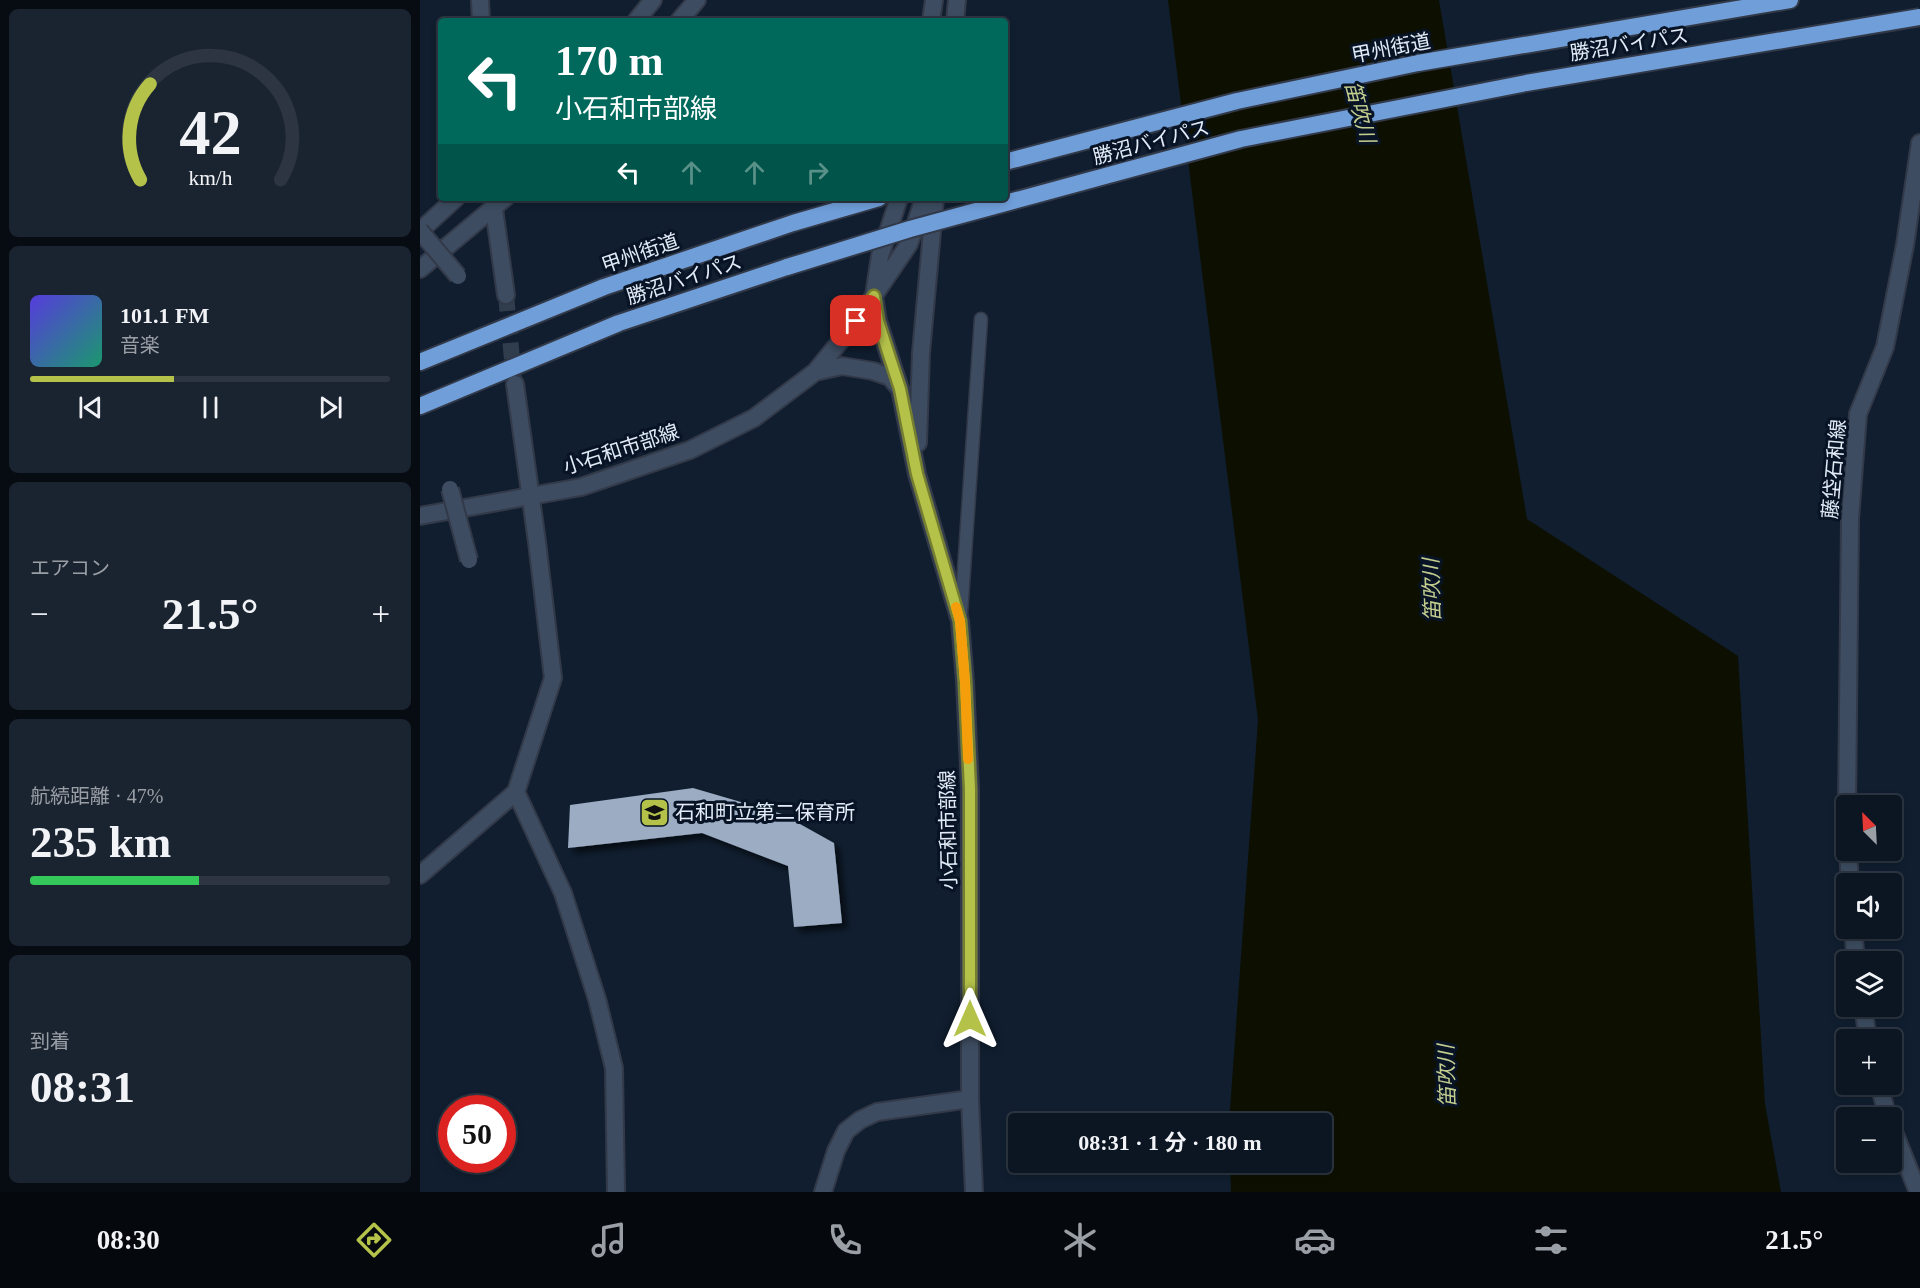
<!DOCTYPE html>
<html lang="ja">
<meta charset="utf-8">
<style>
:root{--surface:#0c1623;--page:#1a2330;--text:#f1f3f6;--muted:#9a9fa6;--line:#2c3541;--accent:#b4c24a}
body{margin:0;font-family:"Times New Roman","Noto Sans JP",serif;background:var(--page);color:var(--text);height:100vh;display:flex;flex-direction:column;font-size:22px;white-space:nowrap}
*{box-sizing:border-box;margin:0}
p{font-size:20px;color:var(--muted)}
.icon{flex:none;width:33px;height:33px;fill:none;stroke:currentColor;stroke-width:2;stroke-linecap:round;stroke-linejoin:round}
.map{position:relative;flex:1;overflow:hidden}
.sheet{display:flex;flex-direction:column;gap:9px;padding:9px;background:#070c13;width:420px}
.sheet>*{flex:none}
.banner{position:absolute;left:18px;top:18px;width:570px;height:183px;border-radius:6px;box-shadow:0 3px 9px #0003,0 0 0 2px var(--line);background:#00695c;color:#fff;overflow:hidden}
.needle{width:39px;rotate:336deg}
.controls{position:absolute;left:1416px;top:795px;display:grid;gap:12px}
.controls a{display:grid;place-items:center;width:66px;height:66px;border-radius:6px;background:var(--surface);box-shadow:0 3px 9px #0003,0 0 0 2px var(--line);font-size:30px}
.speed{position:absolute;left:18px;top:1095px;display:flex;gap:12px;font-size:30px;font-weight:700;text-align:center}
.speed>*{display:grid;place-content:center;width:78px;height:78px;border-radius:50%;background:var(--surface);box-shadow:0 3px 9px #0003,0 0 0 2px var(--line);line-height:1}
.speed .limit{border:9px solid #d22;background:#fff;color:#111}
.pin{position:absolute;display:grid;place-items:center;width:51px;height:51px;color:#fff;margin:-26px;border-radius:12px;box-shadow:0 3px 9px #0006}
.me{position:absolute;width:66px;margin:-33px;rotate:0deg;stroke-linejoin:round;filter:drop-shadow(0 0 4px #0008)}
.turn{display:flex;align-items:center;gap:21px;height:126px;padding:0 18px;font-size:27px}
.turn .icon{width:78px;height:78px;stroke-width:2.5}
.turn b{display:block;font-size:42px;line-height:51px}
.lanes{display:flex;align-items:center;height:57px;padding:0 18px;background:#0003;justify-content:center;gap:30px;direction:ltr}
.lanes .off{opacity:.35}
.big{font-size:45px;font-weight:700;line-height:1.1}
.sheet .widget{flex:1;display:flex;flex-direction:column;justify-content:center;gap:9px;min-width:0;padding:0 21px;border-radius:9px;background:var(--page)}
.sheet .dial{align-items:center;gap:0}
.dial svg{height:156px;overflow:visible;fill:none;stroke:var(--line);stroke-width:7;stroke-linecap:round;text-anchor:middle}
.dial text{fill:var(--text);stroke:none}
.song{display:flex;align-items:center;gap:18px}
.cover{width:72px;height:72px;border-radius:9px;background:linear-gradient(135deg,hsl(250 70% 55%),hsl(160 70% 35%))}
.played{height:6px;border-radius:3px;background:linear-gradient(90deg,var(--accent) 40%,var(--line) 40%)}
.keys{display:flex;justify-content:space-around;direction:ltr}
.heat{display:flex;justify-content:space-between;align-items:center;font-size:33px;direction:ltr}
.charge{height:9px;border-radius:4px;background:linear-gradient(90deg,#34c759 47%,var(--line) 0)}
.trip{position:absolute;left:588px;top:1113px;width:324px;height:60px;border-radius:6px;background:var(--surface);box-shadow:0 3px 9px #0003,0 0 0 2px var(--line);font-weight:700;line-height:60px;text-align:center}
.dock{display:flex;height:96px;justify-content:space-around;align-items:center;background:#05090e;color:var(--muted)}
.dock .icon{width:42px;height:42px}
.dock .selected{color:var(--accent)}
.dock b{font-size:27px;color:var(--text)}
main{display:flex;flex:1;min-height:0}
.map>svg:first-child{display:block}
</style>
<main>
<section class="sheet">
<div class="widget dial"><svg viewBox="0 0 100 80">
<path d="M14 69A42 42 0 1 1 86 69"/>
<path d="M14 69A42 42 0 0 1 19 20" stroke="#b4c24a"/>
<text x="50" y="56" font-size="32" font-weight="700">42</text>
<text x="50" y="72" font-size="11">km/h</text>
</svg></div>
<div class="widget">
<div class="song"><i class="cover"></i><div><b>101.1 FM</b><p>音楽</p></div></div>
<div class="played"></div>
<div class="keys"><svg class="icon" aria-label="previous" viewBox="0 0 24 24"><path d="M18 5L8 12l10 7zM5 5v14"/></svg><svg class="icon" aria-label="pause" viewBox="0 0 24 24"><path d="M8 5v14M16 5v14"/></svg><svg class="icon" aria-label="next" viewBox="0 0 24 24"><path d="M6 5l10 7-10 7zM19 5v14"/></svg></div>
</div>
<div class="widget"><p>エアコン</p>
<div class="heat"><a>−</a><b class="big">21.5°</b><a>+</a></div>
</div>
<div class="widget"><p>航続距離 · 47%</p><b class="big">235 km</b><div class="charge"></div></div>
<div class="widget"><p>到着</p><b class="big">08:31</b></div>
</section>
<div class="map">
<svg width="1500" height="1192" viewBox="0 0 1500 1192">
<defs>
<filter id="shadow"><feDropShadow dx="5.5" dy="5.5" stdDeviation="3" flood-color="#0009"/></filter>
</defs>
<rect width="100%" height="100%" fill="#101e2f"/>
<!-- water -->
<path fill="#0d1000" d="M 748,0 L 1019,0 L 1107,519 L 1318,656 L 1345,1104 L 1361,1192 L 811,1192 L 810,1163 L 902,1162 L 902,1124 L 809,1123 L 838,720 Z"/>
<!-- building -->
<path fill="#9bacc3" filter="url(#shadow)" d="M 273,788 L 362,814 L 414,843 L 422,923 L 374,927 L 368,866 L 282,833 L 148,848 L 150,805 Z"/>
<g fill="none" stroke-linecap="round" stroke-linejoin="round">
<!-- minor-tunnel -->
<path stroke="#303d4d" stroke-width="16" stroke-dasharray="16 8" stroke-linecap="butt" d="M 86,295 L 94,381"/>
<defs>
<path id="service" d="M 541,614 L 561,319"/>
<path id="minor" d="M 60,0 L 61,21
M 216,21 L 233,0
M 74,198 L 74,209 L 86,295
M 0,231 L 36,198
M 96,792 L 143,893 L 177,999 L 194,1068 L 196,1192
M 0,875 L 96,792 L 133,678 L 117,542 L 95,384
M 403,1192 L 416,1151 L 426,1131 L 440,1120 L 457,1112 L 550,1099"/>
<path id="secondary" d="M 259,21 L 277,0
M 511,21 L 514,0
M 535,21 L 537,0
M 479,198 L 460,256 L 454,296 L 458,321 L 480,389 L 497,474 L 540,621 L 545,682 L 550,789 L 550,1099 L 554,1192
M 0,269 L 85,198
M 395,372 L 422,366 L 453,371 L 470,377 L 479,388
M 498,443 L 501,353 L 515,198
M 0,516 L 161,487 L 270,450 L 334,418 L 395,372 L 436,322 L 489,244 L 504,198
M 1427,806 L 1430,519 L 1438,414 L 1465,347 L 1485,245 L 1500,143
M 1428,850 L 1430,884
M 1433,928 L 1436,962
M 1443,1006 L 1448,1040
M 1459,1084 L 1468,1118
M 1472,1127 L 1498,1192"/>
<path id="trunk" d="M 585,162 L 817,101 L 998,63 L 1370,0
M 0,362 L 184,287 L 373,223 L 459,198
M 0,406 L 199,323 L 367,267"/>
</defs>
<!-- service casing -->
<use href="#service" stroke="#323948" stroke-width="15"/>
<!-- minor casing -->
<use href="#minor" stroke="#323948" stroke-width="20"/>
<!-- secondary casing -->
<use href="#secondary" stroke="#323948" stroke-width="20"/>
<!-- trunk casing -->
<use href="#trunk" stroke="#323948" stroke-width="20"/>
<!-- service -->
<use href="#service" stroke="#3d4c60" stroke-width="12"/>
<!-- minor -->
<use href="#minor" stroke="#3d4c60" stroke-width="16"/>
<!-- secondary -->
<use href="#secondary" stroke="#3d4c60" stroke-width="16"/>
<!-- trunk -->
<use href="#trunk" stroke="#709ed9" stroke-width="16"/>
<defs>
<path id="pedestrian-bridge" d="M 0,231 L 38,276
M 30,489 L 49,560"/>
<path id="trunk-bridge" d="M 367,267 L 490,229 L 821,139 L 1106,83 L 1500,17"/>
</defs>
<!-- pedestrian-bridge casing -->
<use href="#pedestrian-bridge" stroke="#323948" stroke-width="20" stroke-linecap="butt"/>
<!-- trunk-bridge casing -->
<use href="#trunk-bridge" stroke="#323948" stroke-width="20" stroke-linecap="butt"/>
<!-- pedestrian-bridge -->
<use href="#pedestrian-bridge" stroke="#3d4c60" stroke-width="16"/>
<!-- trunk-bridge -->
<use href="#trunk-bridge" stroke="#709ed9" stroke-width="16"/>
</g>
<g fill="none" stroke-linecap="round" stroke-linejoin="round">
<defs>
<path id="route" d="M 436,321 L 454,296 L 458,321 L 480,389 L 497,474 L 540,621 L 545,682 L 550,789 L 550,1019"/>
</defs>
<!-- route casing -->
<use href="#route" stroke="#757e30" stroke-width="15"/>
<!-- route -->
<use href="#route" stroke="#b4c24a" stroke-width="10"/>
<!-- slow -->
<path stroke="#f59e0b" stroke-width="10" d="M 536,607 L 540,621 L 545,682 L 548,759"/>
</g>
<!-- icons -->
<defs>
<symbol id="school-square" viewBox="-11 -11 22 22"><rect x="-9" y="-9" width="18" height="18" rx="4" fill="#b4c24a" stroke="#081425"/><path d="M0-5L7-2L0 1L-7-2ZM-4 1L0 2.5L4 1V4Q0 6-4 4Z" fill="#111"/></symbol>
</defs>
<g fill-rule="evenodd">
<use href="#school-square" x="218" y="796" width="33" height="33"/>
</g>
<g text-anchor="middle" stroke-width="6" stroke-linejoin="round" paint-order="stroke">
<!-- street labels -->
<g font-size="20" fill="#e2ebf7" stroke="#081425">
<text transform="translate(1209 44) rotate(-9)" y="7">勝沼バイパス</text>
<text transform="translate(971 48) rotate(-11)" y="7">甲州街道</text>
<text transform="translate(731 142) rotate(-15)" y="7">勝沼バイパス</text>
<text transform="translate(220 253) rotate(-19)" y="7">甲州街道</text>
<text transform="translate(264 279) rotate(-18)" y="7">勝沼バイパス</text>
<text transform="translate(201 449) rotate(-18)" y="7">小石和市部線</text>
<text transform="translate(1414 469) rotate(-85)" y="7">藤垈石和線</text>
<text transform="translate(528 830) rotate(-91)" y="7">小石和市部線</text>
</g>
<!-- poi labels -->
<g font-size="20" fill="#e2ebf7" stroke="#081425" text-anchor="start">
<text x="255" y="819">石和町立第二保育所</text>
</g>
<!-- water labels -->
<g font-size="21" font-style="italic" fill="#c3cd8e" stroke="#081425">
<text transform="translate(940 112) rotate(75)" y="7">笛吹川</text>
<text transform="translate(1012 590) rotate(-92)" y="7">笛吹川</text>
<text transform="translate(1027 1076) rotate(-92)" y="7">笛吹川</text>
</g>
</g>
</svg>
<div class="controls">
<a><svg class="needle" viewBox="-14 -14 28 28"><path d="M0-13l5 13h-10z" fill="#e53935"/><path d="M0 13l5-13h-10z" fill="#9a9fa6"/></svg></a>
<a><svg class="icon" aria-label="sound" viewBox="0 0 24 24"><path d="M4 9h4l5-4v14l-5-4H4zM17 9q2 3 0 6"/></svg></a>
<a><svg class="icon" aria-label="layers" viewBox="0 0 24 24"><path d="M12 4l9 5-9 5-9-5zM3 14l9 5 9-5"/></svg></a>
<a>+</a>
<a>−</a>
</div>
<div class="speed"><div class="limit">50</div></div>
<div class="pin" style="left:436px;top:321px;background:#d93025"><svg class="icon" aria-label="arrive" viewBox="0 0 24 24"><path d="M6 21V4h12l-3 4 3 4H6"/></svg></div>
<svg class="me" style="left:550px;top:1019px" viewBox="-20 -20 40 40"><path d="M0-17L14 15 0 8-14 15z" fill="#b4c24a" stroke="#fff" stroke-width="4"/></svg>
<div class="trip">08:31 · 1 分 · 180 m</div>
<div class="banner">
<div class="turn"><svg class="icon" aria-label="left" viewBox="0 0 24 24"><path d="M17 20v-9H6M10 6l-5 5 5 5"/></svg><div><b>170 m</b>小石和市部線</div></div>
<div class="lanes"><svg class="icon" aria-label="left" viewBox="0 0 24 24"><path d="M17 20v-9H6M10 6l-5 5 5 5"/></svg><svg class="icon off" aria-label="ahead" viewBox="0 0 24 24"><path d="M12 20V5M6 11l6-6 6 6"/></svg><svg class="icon off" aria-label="ahead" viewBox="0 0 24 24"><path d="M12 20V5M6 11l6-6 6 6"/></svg><svg class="icon off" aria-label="right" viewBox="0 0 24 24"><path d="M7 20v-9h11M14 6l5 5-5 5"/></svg></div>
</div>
</div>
</main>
<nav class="dock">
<b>08:30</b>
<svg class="icon selected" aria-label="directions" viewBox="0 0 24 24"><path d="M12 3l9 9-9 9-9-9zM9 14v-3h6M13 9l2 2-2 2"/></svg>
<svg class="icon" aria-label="music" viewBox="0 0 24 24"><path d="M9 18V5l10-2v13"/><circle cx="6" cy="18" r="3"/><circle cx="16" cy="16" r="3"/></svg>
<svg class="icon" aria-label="phone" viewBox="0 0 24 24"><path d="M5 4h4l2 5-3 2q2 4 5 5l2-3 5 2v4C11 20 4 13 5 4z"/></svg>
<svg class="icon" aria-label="climate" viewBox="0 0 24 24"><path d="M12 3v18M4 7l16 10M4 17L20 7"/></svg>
<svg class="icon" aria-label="car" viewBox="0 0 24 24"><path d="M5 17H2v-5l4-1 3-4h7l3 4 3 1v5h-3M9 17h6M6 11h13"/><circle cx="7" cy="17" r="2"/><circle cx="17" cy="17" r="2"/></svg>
<svg class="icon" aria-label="filters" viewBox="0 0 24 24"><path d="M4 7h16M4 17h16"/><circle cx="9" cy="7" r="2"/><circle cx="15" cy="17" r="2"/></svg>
<b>21.5°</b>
</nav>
